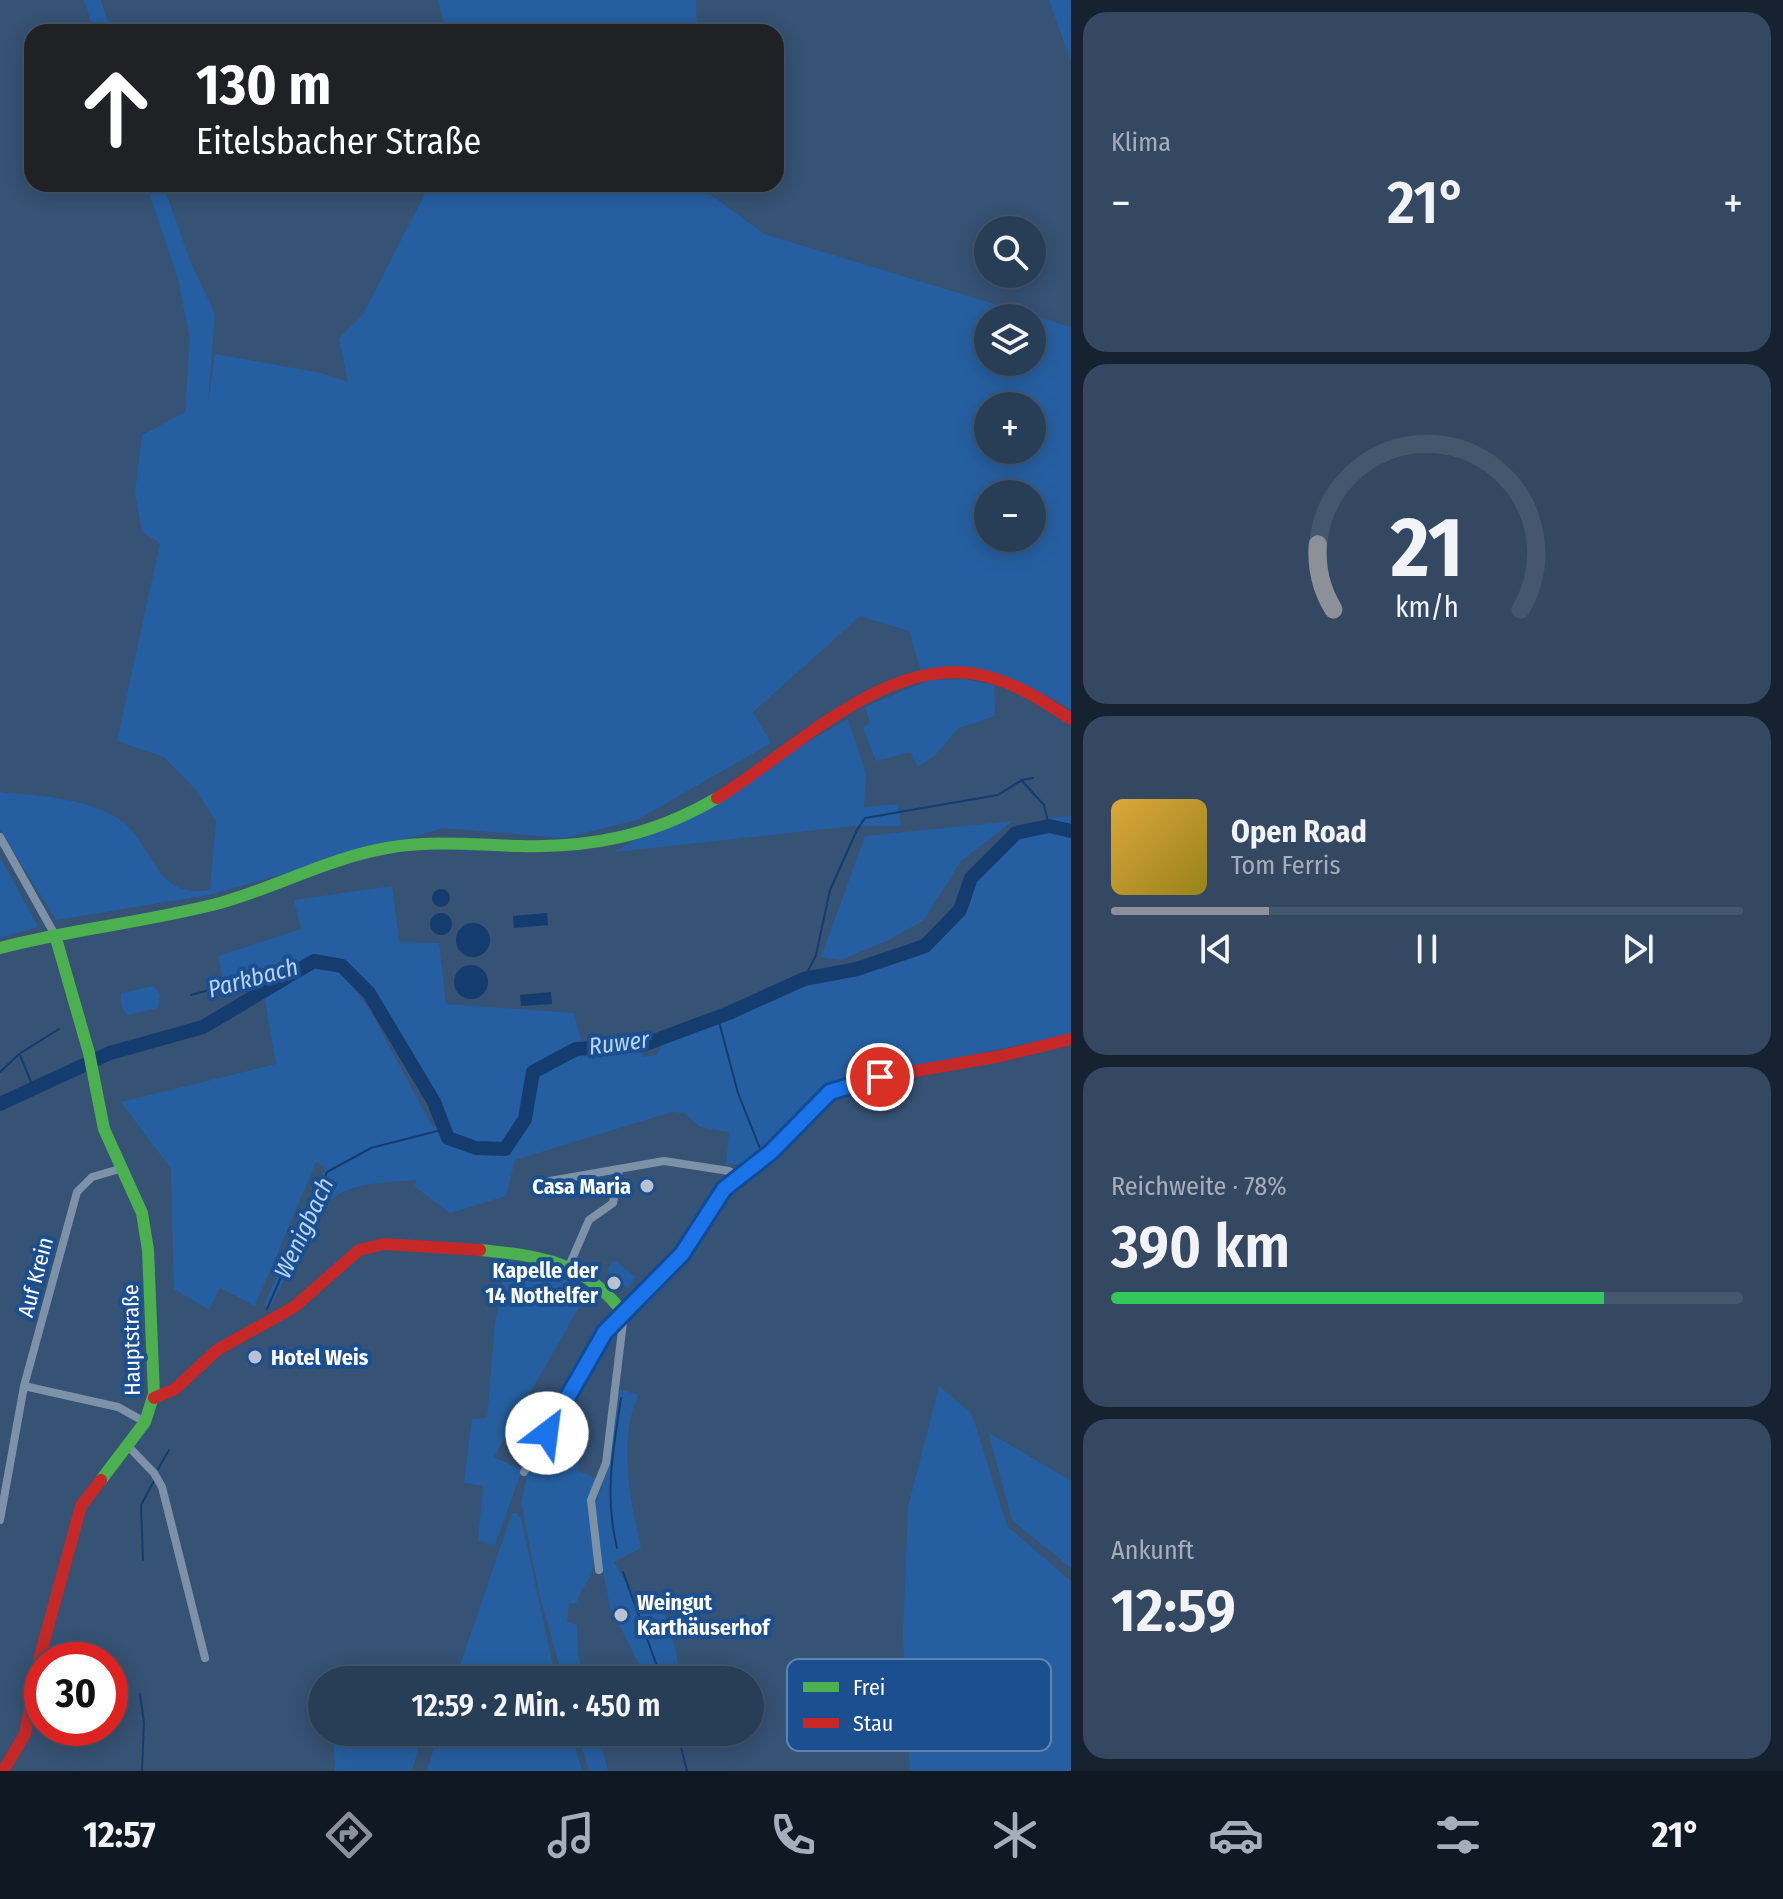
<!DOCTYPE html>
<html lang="de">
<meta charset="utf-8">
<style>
:root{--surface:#283e57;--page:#344961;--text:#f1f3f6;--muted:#a5aeba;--line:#44576d;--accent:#8c9099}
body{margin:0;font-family:"Fira Sans Condensed",sans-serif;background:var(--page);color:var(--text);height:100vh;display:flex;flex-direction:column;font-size:30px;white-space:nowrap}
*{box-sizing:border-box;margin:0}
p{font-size:26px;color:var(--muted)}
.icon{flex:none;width:44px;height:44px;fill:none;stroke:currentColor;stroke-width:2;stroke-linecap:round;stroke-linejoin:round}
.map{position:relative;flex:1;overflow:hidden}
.panel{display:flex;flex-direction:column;gap:12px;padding:12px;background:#162230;width:712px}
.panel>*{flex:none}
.top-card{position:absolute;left:24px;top:24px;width:760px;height:168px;border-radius:24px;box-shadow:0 4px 20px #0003,0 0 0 2px var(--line);background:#202124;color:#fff;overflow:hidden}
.controls{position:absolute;left:974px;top:216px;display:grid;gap:16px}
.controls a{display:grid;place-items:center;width:72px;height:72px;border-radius:50%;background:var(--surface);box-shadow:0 4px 20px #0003,0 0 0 2px var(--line);font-size:40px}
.speed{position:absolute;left:24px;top:1642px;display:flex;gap:16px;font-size:40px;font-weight:700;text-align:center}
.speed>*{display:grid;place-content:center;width:104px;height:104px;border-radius:50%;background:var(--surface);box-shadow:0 4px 20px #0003,0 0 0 2px var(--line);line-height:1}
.speed .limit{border:12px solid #d22;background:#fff;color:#111}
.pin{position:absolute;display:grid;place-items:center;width:68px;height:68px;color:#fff;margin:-34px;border:4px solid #fff;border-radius:50%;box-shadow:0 2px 8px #0007}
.me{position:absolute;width:88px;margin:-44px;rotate:30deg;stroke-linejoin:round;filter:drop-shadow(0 0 6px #0008)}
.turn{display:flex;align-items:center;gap:28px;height:168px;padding:0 40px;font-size:36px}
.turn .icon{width:104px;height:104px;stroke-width:2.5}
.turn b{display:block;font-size:56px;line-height:68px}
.big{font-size:60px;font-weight:600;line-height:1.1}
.panel .widget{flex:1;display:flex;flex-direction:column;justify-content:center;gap:12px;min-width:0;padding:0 28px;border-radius:24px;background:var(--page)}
.panel .dial{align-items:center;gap:0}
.dial svg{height:208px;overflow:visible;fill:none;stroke:var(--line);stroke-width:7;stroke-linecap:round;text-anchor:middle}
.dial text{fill:var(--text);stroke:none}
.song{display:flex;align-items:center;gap:24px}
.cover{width:96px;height:96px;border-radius:12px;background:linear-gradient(135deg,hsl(40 70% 55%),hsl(50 70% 35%))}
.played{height:8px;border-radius:4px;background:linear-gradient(90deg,var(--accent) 25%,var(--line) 25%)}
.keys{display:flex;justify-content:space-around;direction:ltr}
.heat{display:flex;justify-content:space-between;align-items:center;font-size:44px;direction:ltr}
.charge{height:12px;border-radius:6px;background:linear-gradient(90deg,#34c759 78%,var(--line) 0)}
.trip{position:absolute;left:308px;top:1666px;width:456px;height:80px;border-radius:40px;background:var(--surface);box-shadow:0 4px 20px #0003,0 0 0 2px var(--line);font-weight:600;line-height:80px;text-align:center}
.tab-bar{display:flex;height:128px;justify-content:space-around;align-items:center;background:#101923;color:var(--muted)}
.tab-bar .icon{width:56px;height:56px}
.tab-bar .selected{color:var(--accent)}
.tab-bar b{font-size:36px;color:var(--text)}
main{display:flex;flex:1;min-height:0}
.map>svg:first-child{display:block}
</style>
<main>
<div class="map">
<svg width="1071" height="1771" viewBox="0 0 1071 1771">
<rect width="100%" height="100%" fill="#365274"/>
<!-- green -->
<path fill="#265fa1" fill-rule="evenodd" d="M 84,0 L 101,0 L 111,32 L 94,32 Z
M 438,0 L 696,0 L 697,32 L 446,32 Z
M 1049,0 L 1071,0 L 1071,62 Z
M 146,184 L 163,184 L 189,258 L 215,314 L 208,402 L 215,354 L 321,373 L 348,382 L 339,338 L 362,316 L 430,184 L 696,184 L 764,234 L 1071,327 L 1071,710 C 1013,675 989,671 922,675 L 909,631 L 860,616 L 753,712 L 771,743 L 637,820 L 564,838 L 444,828 L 209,895 L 56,920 L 0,829 L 0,792 C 38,796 80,797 114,816 C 155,838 150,900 210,890 L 216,821 L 194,788 L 164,757 L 117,741 L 160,543 L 142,532 L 135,493 L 142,435 L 185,412 L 190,339 L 178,279 ZM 988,318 L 1032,318 L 1032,362 L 988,362 ZM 988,406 L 1032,406 L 1032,450 L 988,450 ZM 988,494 L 1032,494 L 1032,538 L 988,538 Z
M 965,679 L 994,685 L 995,716 L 959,728 L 935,755 L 918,767 L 910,752 L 876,761 L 863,729 L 870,722 L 865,707 L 929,680 Z
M 848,719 L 866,773 L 864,807 L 898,804 L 901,826 L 853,826 L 614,852 Z
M 1071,816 L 1071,1034 L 835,1084 L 811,1102 L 748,1164 L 726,1165 L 729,1132 L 700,1127 L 684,1113 L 672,1112 L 515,1160 L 506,1196 L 450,1213 L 415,1187 L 416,1180 C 396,1182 373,1182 353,1188 C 306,1202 295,1271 269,1308 L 264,1305 L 326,1168 L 316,1162 L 255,1306 L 220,1288 L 209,1310 L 174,1289 L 171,1169 L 121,1102 L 276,1064 L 264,995 L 311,969 L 341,972 L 370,1010 L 433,1128 L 440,1117 L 369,993 L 342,966 L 314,961 L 224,986 L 218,956 L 301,929 L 294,900 L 392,886 L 399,942 L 439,943 L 446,1004 L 574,1013 L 583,1048 L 640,1045 L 643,1057 L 656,1055 L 661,1048 L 656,1040 L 718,1018 L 804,979 L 857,969 L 925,946 L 960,910 L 971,878 L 1016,833 L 1049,826 L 1047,818 Z
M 1013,821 L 961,861 L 924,920 L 889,940 L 841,960 L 821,957 L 865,836 Z
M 0,857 L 38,927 L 0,938 Z
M 154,986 L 160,995 L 158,1008 L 127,1015 L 121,1005 L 121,993 Z
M 507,1260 L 563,1271 L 588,1291 L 494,1457 L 522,1470 L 495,1545 L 478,1541 L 483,1486 L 464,1483 L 472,1419 L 487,1418 L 495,1324 Z
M 614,1260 L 636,1277 L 628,1289 L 607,1270 Z
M 939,1386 L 972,1414 L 1007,1526 L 1071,1581 L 1071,1771 L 910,1771 L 903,1635 L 908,1507 Z
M 620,1389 L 638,1395 C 618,1443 630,1499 641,1548 L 614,1562 L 642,1610 L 661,1605 L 673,1638 L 681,1680 L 647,1680 L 610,1607 L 597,1539 L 595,1506 L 609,1466 Z
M 988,1432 L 1071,1481 L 1071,1568 L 1012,1520 Z
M 550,1439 L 580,1447 L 578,1471 L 596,1478 C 580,1518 598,1532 593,1568 C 592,1580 578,1590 577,1603 L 569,1604 L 567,1622 L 577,1625 L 578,1654 L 584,1680 L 563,1680 L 539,1592 L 521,1502 L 528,1473 Z
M 512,1513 L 517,1513 L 521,1519 L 556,1680 L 455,1680 Z
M 443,1670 L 439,1680 L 380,1680 L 413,1671 Z
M 333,1732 L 423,1732 L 412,1771 L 335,1771 Z
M 439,1732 L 571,1732 L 582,1771 L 427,1771 Z
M 577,1732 L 598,1732 L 608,1771 L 589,1771 Z"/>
<!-- water -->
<path fill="#153c6e" d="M432 898a9 9 0 1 1 18 0a9 9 0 1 1-18 0Z
M430 924a11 11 0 1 1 22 0a11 11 0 1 1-22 0Z
M 547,913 L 548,925 L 514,928 L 513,916 Z
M456 940a17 17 0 1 1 34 0a17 17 0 1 1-34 0Z
M454 982a17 17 0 1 1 34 0a17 17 0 1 1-34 0Z
M 551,992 L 552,1004 L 521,1006 L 520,995 Z"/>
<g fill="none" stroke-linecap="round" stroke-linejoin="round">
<!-- stream -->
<path stroke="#153c6e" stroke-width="2" d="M 1022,781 L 1044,805 L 1049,826
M 804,979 L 816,955 L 830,890 L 857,830 L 865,818 L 998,795 L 1022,780 L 1033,778
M 191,995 L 314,961
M 718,1018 L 738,1093 L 761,1151
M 20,1055 L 33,1087
M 0,1072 L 19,1054 L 59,1029
M 267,1309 L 327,1172 L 371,1148 L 445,1129
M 158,1469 L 169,1450
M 617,1548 C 604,1493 613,1453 621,1398
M 143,1560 L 141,1505 L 154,1481
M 623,1572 L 662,1680
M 140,1694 L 144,1723 L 142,1771
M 677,1732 L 687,1771"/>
<!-- river -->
<path stroke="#153c6e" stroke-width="14" d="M 0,1104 L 110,1053 L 203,1027 L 314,961 L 342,966 L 369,993 L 434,1102 L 448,1138 L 476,1148 L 505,1149 L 525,1119 L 533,1072 L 576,1049 L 643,1045 L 729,1013 L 804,979 L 857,969 L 925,946 L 960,910 L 971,878 L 1016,833 L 1049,826 L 1071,831"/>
<!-- street -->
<path stroke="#7d92a8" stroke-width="8" d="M 0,837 L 55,935
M 550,1181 L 664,1161 L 729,1171 L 738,1176
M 569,1266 L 589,1220 L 613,1203 L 619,1169
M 24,1386 L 118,1407 L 145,1422
M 127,1445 L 154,1473 L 162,1487 L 205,1658
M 524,1472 L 605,1332 L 624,1314
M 0,1520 L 24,1386 L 77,1192 L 92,1177 L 123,1168
M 599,1570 L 591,1500 L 606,1463 L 624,1314"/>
<!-- fast -->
<path stroke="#4caf50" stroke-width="12" d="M 55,935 L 89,1053 L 104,1129 L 142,1213 L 148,1250 L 154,1394 L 145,1422 L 101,1480
M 0,948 C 72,929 148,922 220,903 C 277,887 329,858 387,848 C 430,840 476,845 520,846 C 593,848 654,835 717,798
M 480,1250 C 542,1256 584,1261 624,1314 L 687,1248 L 724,1189 L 771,1152 L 805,1118"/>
<!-- jam -->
<path stroke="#c62828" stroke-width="12" d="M 717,798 C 795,751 890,649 989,677 C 1019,685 1045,702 1071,719
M 805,1118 L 830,1092 L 875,1078 L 1001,1056 L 1071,1039
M 154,1398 L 175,1389 L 217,1350 L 294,1307 L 359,1250 L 384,1244 L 480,1250
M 3,1771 L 25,1734 L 40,1656 L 81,1506 L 101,1480"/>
</g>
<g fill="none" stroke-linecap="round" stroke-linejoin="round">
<defs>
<path id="route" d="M 547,1433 L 605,1332 L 682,1254 L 724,1189 L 771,1152 L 830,1092 L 880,1077"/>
</defs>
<!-- route casing -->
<use href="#route" stroke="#114b97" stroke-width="20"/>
<!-- route -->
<use href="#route" stroke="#1a73e8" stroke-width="14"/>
</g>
<!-- markers -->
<g fill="#b9c2ce" stroke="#1b4f8f" stroke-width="3">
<circle cx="647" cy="1186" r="8"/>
<circle cx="614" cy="1283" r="8"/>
<circle cx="255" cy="1357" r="8"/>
<circle cx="621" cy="1615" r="8"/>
</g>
<g text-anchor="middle" stroke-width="8" stroke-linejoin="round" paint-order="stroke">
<!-- poi labels -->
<g font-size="22" font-weight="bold" fill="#fff" stroke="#1b4f8f" text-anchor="end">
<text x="631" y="1194">Casa Maria</text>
<text x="598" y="1278">Kapelle der<tspan x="598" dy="25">14 Nothelfer</tspan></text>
<text x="271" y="1365" text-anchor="start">Hotel Weis</text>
<text x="637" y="1610" text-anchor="start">Weingut<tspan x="637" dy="25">Karthäuserhof</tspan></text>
</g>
<!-- street labels -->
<g font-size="22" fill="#fff" stroke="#1b4f8f">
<text transform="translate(35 1277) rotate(-75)" y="8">Auf Krein</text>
<text transform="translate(131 1340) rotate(-91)" y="8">Hauptstraße</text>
</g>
<!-- water labels -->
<g font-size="24" font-style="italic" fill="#b5d3f5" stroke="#1b4f8f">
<text transform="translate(253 978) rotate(-15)" y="8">Parkbach</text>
<text transform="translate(619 1043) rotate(-7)" y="8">Ruwer</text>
<text transform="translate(304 1228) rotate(-65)" y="8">Wenigbach</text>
</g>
</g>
<!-- legend -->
<rect x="787" y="1659" width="264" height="92" rx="12" fill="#1b4f8f" stroke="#5f84b1" stroke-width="2"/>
<rect x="803" y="1682" width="36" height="10" fill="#4caf50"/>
<rect x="803" y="1718" width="36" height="10" fill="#c62828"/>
<g font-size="22" fill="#fff">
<text x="853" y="1695">Frei</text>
<text x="853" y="1731">Stau</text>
</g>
</svg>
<div class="controls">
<a><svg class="icon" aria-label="search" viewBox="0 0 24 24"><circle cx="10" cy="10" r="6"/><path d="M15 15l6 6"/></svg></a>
<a><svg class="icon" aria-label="layers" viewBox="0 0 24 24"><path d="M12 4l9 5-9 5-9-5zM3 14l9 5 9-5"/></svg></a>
<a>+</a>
<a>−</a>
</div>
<div class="speed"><div class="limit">30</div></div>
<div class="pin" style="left:880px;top:1077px;background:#d93025"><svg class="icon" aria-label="arrive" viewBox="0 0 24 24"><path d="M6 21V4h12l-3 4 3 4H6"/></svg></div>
<svg class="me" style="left:547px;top:1433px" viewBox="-20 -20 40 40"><circle r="19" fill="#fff"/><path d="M0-13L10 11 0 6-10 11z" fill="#1a73e8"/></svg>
<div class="trip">12:59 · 2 Min. · 450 m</div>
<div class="top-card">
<div class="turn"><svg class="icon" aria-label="ahead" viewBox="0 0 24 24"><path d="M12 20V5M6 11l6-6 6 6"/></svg><div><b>130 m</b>Eitelsbacher Straße</div></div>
</div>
</div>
<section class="panel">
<div class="widget"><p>Klima</p>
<div class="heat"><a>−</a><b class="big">21°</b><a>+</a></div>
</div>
<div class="widget dial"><svg viewBox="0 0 100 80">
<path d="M14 69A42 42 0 1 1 86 69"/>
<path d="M14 69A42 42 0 0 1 8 44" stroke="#8c9099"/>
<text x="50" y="56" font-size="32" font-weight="700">21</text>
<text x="50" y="72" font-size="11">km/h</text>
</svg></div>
<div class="widget">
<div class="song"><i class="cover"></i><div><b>Open Road</b><p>Tom Ferris</p></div></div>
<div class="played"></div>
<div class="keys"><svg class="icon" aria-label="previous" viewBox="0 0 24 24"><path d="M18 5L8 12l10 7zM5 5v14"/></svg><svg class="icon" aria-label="pause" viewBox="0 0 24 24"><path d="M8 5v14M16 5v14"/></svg><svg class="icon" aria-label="next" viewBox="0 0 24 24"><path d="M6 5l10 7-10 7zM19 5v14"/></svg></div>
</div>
<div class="widget"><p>Reichweite · 78%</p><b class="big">390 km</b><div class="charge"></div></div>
<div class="widget"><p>Ankunft</p><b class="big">12:59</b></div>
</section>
</main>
<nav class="tab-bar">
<b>12:57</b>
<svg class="icon selected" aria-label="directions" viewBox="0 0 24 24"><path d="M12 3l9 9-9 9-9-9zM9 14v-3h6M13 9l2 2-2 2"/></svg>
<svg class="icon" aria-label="music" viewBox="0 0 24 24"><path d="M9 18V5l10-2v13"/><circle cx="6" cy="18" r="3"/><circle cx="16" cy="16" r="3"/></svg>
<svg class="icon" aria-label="phone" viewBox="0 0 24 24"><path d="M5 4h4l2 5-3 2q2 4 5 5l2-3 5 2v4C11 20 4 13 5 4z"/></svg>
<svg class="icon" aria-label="climate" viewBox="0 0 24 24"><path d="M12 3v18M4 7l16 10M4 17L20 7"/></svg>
<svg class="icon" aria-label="car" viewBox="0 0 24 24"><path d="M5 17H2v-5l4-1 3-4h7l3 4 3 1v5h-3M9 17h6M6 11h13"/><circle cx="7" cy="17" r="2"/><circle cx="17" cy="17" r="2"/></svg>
<svg class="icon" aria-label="filters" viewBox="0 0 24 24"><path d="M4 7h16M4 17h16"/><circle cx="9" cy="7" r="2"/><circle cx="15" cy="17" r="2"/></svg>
<b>21°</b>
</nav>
